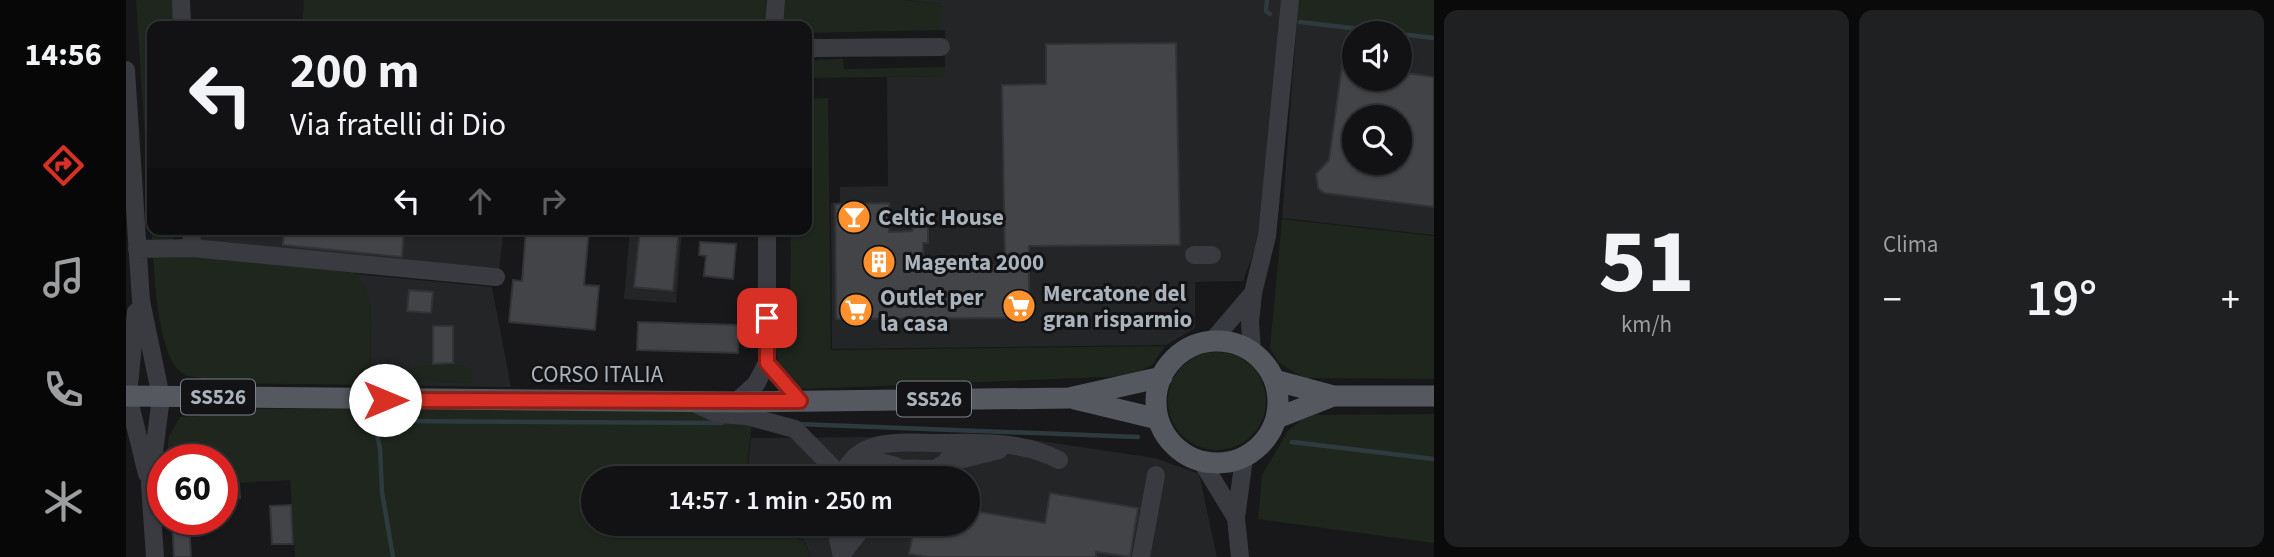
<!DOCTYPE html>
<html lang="it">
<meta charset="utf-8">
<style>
:root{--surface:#121214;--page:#1f2022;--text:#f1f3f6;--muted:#9c9ea0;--line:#313234;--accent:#d93025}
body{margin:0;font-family:"Source Sans 3",sans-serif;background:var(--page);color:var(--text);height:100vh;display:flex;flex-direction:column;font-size:26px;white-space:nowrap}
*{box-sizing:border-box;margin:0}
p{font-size:23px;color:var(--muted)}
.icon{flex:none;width:38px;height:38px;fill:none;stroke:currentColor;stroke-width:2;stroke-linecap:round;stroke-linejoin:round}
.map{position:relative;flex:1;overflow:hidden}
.drawer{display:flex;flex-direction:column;gap:10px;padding:10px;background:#0a0a0b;width:840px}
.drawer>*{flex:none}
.hud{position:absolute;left:21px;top:21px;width:665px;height:214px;border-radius:14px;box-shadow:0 2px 5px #0004,0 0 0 2px var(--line);background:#121214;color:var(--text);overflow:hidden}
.buttons{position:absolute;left:1216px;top:21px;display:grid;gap:14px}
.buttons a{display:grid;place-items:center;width:70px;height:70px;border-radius:50%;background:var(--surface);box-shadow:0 2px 5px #0004,0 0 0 2px var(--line);font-size:35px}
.speed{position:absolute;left:21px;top:444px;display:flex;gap:14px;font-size:35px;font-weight:700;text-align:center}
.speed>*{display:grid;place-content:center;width:91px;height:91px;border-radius:50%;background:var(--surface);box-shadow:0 2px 5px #0004,0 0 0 2px var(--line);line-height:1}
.speed .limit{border:10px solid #d22;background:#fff;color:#111}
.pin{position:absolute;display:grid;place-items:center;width:60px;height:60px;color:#fff;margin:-30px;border-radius:14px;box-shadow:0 4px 10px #0006}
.me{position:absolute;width:77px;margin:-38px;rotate:90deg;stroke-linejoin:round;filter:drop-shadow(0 0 5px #0008)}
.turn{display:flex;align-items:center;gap:24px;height:147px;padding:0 28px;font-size:32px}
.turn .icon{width:91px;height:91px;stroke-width:2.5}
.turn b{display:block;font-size:49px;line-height:60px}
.lanes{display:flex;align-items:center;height:66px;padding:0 28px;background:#0003;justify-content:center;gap:35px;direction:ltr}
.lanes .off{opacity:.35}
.big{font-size:52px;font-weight:600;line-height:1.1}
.drawer .tile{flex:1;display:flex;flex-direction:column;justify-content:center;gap:10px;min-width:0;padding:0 24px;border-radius:14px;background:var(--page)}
.drawer .dial{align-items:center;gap:0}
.dial b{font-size:91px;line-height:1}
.heat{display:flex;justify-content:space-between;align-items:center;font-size:38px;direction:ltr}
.drawer .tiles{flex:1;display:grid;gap:10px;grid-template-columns:repeat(2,1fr)}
.trip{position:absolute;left:455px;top:466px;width:399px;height:70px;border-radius:35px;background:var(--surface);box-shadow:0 2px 5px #0004,0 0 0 2px var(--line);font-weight:600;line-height:70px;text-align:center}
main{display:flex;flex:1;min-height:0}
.dock{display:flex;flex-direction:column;width:126px;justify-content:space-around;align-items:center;background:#070708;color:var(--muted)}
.dock .icon{width:49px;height:49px}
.dock .current{color:var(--accent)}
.dock b{font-size:32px;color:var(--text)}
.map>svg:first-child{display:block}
</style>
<main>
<nav class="dock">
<b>14:56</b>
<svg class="icon current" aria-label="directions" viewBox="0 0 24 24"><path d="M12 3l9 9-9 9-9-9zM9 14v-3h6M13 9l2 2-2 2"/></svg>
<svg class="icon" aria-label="music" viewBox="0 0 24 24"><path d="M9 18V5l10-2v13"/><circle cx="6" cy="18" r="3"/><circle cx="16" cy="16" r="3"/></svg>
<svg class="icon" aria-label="phone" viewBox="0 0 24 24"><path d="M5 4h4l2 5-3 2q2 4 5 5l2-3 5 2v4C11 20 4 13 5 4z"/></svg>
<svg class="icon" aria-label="climate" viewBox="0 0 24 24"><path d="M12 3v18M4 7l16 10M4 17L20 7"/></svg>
</nav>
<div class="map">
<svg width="1308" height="557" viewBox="0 0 1308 557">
<rect width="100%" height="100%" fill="#18181a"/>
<!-- built -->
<path fill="#242527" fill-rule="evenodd" d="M 781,0 L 1157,0 L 1131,244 L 1117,281 L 1069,282 L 1069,328 L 1040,345 L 706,349 L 705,203 L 714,202 L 714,187 L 762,186 L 761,77 L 819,76 L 819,30 L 815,30 L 815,4 Z
M 1171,20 L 1273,33 L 1228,33 L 1228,79 L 1274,79 L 1274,33 L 1308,38 L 1308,235 L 1156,218 ZM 1228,117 L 1274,117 L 1274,163 L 1228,163 Z
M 70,229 L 378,229 L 373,268 L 71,242 Z
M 504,229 L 556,229 L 550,303 L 498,299 Z
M 229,274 L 366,287 L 385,387 L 244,385 L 245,308 Z
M 880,436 L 1029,458 L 1073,474 L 1091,557 L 685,557 L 678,540 L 628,523 L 842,523 L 842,478 L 621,478 L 625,438 Z"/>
<!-- green -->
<path fill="#1e261d" d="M 10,0 L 49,0 L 50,26 L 26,26 L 26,229 L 57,229 L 45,241 L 26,241 Z
M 178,0 L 640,0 L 640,26 L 176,26 Z
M 655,0 L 779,0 L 815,4 L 815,30 L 681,33 L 681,26 L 655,26 Z
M 1173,0 L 1308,0 L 1308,38 L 1171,20 Z
M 717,59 L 718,69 L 819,67 L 819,76 L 688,78 L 681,75 L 681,63 L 686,60 Z
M 702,98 L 705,350 L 1039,346 L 1026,365 L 1005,376 L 678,389 C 641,375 650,334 651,301 L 664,300 L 665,229 L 681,229 L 681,99 Z
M 1156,219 L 1308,236 L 1308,379 L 1177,378 L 1152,362 L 1144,348 Z
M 27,254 L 226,269 L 240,289 L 245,308 L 244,385 L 79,383 L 75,378 C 70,377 63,377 59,375 C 32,361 29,281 27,254 Z
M1042 401a49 49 0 1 1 98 0a49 49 0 1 1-98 0Z
M 294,365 L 337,365 L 347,371 L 345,383 L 289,382 L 284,371 Z
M 75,408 L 627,412 L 620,478 L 467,478 L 467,523 L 627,523 L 678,541 L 685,557 L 169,557 L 164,480 L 96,484 L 96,460 L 40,460 L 43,436 L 54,417 L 74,416 Z
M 1308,414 L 1308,543 L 1132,519 L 1136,475 L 1162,431 L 1182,415 Z"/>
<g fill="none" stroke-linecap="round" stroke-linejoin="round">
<!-- stream -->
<path stroke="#2d3b3f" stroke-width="4.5" d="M 1141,0 L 1140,11 L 1144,14
M 1174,22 L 1267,33
M 1274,34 L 1308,38
M 272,421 L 596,423
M 248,422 L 254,448 L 256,492 L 267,557
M 672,424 L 1012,437
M 1166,442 L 1308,459"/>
</g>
<!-- building -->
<path fill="#424447" stroke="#323336" stroke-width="2" fill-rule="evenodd" d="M 1050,43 L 1054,245 L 903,246 L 903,318 L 710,319 L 709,204 L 763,203 L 763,232 L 786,231 L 787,227 L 802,227 L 802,243 L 797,243 L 797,266 L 879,265 L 876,85 L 920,84 L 920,44 Z
M 1216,65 L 1228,66 L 1228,79 L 1274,79 L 1274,72 L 1308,77 L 1308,207 L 1198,193 L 1192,188 L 1190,174 L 1203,160 ZM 1228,117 L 1274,117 L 1274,163 L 1228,163 Z
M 158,229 L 278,229 L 276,257 L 157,245 Z
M 400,229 L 463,229 L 458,285 L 473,286 L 469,330 L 383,322 L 387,280 L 396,281 Z
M 514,229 L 553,229 L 547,291 L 508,287 Z
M 574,242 L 610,244 L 607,279 L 578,276 L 580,256 L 573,255 Z
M 283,290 L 307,292 L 305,313 L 281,311 Z
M 512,322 L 613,325 L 612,353 L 511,350 Z
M 307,326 L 327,326 L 327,363 L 307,364 Z
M 113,483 L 114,498 L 96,499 L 96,484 Z
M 924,493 L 1012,508 L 1004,557 L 970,552 L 970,557 L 801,557 L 783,554 L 787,533 L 802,536 L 804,523 L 842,523 L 842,510 L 919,523 Z
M 165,505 L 167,544 L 146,544 L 144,506 Z
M 46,520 L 63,520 L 65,557 L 48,557 Z"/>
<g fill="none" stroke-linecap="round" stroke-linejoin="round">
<!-- minor-tunnel -->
<path stroke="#35373a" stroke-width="18" stroke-dasharray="18 9" stroke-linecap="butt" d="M 765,478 L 766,477"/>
<!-- minor -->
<path stroke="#393b40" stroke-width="18" d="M 55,0 L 56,26
M 648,26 L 650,0
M 681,52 L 686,48 L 815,47
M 0,70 L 15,301 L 35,397 L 24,484 L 29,557
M 65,229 L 66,248
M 11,249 L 66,248 L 370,277
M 1068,255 L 1086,255
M 10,312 L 2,396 L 21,474
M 1086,341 L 1127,293
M 1126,352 L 1124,322 L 1127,293 L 1141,236 L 1164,0
M 641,363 L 674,401
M 566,402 L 592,414 L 621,416 L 669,429 L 716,477
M 610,402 L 630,384 L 641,363 L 641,229
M 1076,462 L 1110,518
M 820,463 L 827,450 L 819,443 C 858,442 899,442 933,460
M 759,468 L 809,469
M 736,472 L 754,462 L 770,466
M 716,478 C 730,433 783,444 819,443
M 795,478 L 817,464 L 873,450
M 713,523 L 712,539 L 716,557
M 716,554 L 740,523
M 1015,557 L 1030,475
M 1114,557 L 1110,518 L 1118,458"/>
<!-- major -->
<path stroke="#55595f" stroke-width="21" d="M1030 402a61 61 0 1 1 122 0a61 61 0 1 1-122 0Z
M 1148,380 L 1207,396 L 1308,396
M 0,396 L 610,402 L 943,398 L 1036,377
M 949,399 L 1032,419
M 1151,418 L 1207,396"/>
</g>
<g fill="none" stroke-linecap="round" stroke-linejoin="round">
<defs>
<path id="route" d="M 259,400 L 674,401 L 641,363 L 641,318"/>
</defs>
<!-- route casing -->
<use href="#route" stroke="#8d1f18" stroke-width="18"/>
<!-- route -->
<use href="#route" stroke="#d93025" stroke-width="12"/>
</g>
<!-- icons -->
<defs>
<symbol id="bar-disc" viewBox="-11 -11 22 22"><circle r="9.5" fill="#fd912e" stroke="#131315"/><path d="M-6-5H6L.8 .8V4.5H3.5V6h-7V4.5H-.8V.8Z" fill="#fff"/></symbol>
<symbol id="building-disc" viewBox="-11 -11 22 22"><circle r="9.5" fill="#fd912e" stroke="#131315"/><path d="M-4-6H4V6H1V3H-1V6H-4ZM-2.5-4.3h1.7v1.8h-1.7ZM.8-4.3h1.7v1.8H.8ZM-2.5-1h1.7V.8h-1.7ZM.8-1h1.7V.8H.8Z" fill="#fff"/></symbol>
<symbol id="supermarket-disc" viewBox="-11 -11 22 22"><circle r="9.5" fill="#fd912e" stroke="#131315"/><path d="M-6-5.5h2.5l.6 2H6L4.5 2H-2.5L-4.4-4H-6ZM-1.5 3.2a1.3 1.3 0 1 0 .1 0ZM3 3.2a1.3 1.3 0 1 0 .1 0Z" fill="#fff"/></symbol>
</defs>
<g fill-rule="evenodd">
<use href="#bar-disc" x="709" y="198" width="38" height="38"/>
<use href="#building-disc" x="734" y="243" width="38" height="38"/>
<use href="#supermarket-disc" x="874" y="287" width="38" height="38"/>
<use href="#supermarket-disc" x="711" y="291" width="38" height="38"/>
</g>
<g text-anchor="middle" stroke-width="6" stroke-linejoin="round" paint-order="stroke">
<!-- shield labels -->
<g fill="#131315" stroke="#7d8289" stroke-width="2">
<rect x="55" y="379.5" width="74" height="35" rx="5"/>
<rect x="771" y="381.5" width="74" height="35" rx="5"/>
</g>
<g font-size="21" font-weight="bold" fill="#aab2bb">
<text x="92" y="404">SS526</text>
<text x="808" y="406">SS526</text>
</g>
<!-- poi labels -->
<g font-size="23" font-weight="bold" fill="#aab2bb" stroke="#131315" text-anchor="start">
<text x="752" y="225">Celtic House</text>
<text x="778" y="270">Magenta 2000</text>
<text x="917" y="301">Mercatone del<tspan x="917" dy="26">gran risparmio</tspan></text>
<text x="754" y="305">Outlet per<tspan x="754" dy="26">la casa</tspan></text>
</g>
<!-- street labels -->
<g font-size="23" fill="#aab2bb" stroke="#131315">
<text x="471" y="382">CORSO ITALIA</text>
</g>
</g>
</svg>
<div class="buttons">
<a><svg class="icon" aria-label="sound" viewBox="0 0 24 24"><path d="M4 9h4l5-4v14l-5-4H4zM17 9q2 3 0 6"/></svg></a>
<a><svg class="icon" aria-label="search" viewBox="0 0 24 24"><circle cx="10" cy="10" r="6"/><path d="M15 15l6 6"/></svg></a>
</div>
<div class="speed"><div class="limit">60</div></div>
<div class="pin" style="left:641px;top:318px;background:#d93025"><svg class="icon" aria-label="arrive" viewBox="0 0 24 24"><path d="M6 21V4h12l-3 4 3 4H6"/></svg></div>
<svg class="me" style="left:259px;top:400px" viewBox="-20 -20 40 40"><circle r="19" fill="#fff"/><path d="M0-13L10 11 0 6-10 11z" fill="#d93025"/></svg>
<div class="trip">14:57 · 1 min · 250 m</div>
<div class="hud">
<div class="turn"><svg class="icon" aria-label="left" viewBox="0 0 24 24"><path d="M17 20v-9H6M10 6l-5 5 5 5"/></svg><div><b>200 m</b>Via fratelli di Dio</div></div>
<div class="lanes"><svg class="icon" aria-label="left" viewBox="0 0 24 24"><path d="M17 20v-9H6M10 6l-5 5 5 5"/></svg><svg class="icon off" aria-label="ahead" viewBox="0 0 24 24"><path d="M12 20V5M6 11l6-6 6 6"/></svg><svg class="icon off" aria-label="right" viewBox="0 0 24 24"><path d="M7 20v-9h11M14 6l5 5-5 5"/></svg></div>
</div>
</div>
<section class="drawer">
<div class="tiles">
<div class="tile dial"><b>51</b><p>km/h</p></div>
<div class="tile"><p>Clima</p>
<div class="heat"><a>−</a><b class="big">19°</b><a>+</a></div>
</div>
</div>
</section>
</main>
